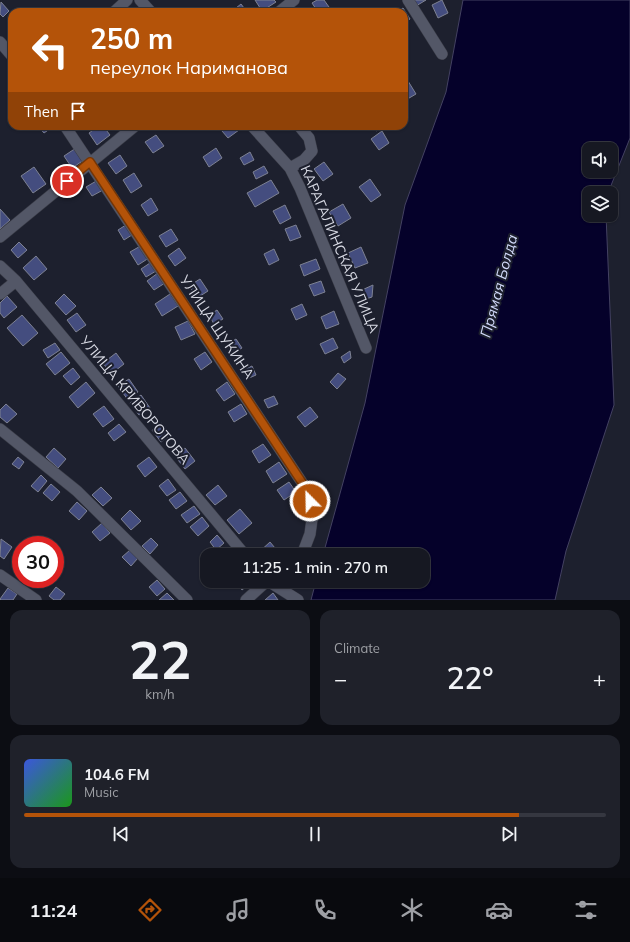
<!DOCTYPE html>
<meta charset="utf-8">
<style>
:root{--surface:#161822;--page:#1f212a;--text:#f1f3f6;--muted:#9ea0a5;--line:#353740;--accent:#b45309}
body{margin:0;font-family:Mulish,sans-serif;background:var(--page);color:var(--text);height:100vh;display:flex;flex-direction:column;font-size:15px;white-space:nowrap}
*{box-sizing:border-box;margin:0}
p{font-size:13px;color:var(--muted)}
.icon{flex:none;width:22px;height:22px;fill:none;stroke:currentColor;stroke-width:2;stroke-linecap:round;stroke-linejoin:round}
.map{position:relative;height:600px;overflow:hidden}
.details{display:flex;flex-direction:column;gap:10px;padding:10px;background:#0c0d13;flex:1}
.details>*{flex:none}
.top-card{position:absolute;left:8px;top:8px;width:400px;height:122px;border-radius:12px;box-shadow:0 1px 3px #0004,0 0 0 1px var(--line);background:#b45309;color:#fff;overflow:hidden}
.tools{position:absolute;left:582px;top:142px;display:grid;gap:8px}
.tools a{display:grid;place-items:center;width:36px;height:36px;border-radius:8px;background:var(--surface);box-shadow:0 1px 3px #0004,0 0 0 1px var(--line);font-size:20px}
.speed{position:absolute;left:12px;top:536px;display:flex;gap:8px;font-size:20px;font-weight:700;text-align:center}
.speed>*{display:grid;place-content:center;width:52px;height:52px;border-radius:50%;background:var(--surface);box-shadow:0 1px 3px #0004,0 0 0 1px var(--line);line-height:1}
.speed .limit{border:6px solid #d22;background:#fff;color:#111}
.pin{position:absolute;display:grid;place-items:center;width:34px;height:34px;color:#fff;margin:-17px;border:2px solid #fff;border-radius:50%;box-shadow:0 1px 4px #0007}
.me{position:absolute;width:44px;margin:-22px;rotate:337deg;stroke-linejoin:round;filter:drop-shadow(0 0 3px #0008)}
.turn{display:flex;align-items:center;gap:14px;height:84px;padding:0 16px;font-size:18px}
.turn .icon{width:52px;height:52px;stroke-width:2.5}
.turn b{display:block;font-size:28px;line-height:34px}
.then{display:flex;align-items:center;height:38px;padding:0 16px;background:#0003;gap:8px;font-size:15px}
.big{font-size:30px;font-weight:600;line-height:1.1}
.details .widget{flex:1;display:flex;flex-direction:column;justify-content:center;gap:6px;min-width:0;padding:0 14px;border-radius:12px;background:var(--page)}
.details .dial{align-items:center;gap:0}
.dial b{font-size:52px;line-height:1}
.song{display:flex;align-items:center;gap:12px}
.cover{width:48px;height:48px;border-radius:6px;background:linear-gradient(135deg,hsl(230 70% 55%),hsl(120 70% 35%))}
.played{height:4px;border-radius:2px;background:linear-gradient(90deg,var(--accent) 85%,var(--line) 85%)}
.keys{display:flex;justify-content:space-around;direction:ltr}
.heat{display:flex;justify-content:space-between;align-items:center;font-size:22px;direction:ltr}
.details .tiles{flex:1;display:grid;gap:10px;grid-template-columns:1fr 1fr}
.widget:last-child{grid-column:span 2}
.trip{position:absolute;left:200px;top:548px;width:230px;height:40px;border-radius:12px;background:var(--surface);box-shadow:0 1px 3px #0004,0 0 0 1px var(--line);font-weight:600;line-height:40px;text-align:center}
.tab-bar{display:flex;height:64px;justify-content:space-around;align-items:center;background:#090a0e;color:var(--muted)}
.tab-bar .icon{width:28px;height:28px}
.tab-bar .selected{color:var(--accent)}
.tab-bar b{font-size:18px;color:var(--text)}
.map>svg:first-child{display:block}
</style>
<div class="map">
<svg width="630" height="600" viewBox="0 0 630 600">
<rect width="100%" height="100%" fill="#1d202e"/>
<!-- water -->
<path fill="#05012a" stroke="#444262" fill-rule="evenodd" d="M 463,0 L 630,0 L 630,138 L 608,193 L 589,193 L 589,215 L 606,215 L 614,405 L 566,551 L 555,600 L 311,600 L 316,581 L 423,581 L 423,555 L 323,555 L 365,403 L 405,205 L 446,92 ZM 589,149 L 611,149 L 611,171 L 589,171 Z"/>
<!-- building -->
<path fill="#444d7f" stroke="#7d8192" d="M 255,0 L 274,0 L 276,2 L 262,11 Z
M 317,0 L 324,0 L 329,7 L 322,12 L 318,12 L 312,3 Z
M 412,0 L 426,0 L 416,6 Z
M 442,0 L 448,13 L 438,18 L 432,5 Z
M 1,2 L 9,11 L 3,17 L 0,14 Z
M 241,4 L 247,12 L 231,12 Z
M 403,8 L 410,19 L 404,23 L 404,12 L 397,12 Z
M 408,81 L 416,94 L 404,101 L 404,84 Z
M 38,126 L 54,126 L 44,133 Z
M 99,126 L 103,126 L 110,135 L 97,145 L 89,133 Z
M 228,126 L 237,126 L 239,130 L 228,138 L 222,131 Z
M 372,126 L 384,126 L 376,131 Z
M 382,131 L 389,143 L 379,150 L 371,139 Z
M 156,135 L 164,146 L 153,153 L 145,142 Z
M 76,148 L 84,160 L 72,168 L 64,156 Z
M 216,148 L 222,158 L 209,167 L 203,157 Z
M 250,152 L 254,160 L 244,165 L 240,158 Z
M 120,155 L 127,166 L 116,174 L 108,163 Z
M 324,162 L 333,174 L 323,181 L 314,169 Z
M 264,166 L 268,173 L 256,179 L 253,172 Z
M 34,167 L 46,184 L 33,193 L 21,176 Z
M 134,173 L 142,186 L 131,193 L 123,180 Z
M 370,179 L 381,195 L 371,202 L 359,187 Z
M 98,180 L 103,190 L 92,196 L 86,187 Z
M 271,180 L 279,193 L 255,207 L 247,193 Z
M 151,198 L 158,210 L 148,216 L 141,205 Z
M 343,204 L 351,218 L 338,226 L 329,212 Z
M 285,205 L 291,218 L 280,224 L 273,211 Z
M 0,209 L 10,220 L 0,229 Z
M 129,223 L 135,233 L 124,240 L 118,230 Z
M 296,225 L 301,237 L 290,241 L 285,229 Z
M 171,229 L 178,240 L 166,247 L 159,236 Z
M 19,242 L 27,250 L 18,258 L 11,250 Z
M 144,244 L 152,256 L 138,265 L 130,252 Z
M 361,247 L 368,263 L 355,268 L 348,253 Z
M 179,248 L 186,258 L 175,266 L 168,256 Z
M 274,249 L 279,260 L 269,265 L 264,254 Z
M 36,256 L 47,269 L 34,280 L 23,268 Z
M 316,259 L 320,269 L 304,276 L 300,265 Z
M 150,263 L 156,271 L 146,277 L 141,269 Z
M 158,273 L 165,283 L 154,290 L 147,281 Z
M 200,279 L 208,291 L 197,298 L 189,286 Z
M 321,281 L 325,292 L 314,296 L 309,285 Z
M 373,285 L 372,297 L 366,299 L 362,290 Z
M 64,294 L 76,306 L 66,315 L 55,303 Z
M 170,294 L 178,306 L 162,316 L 155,304 Z
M 7,296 L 17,307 L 4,318 L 0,313 L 0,303 Z
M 302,304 L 307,315 L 296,320 L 291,309 Z
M 217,310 L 223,319 L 214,324 L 209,315 Z
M 334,311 L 339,324 L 326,329 L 321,317 Z
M 77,313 L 86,325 L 76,332 L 67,320 Z
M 22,315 L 38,333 L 23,346 L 7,328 Z
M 188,321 L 195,334 L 181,340 L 175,327 Z
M 333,338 L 338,348 L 325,354 L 320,344 Z
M 236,339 L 242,348 L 234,353 L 228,344 Z
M 55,343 L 60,350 L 48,358 L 43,350 Z
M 350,351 L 351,358 L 344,363 L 341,357 Z
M 61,352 L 70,363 L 55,375 L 46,364 Z
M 205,352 L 212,362 L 201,370 L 194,359 Z
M 116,353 L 124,364 L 111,374 L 103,363 Z
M 252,366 L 256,375 L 247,379 L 243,370 Z
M 73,368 L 80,377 L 71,385 L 63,376 Z
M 338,373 L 346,379 L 337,389 L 330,382 Z
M 129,379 L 138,392 L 128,400 L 118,386 Z
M 86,382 L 95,393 L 78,408 L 69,397 Z
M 227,382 L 235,394 L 224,401 L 216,390 Z
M 141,395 L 150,408 L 139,415 L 130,403 Z
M 274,396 L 278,404 L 268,408 L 264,400 Z
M 6,404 L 17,414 L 7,423 L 0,417 L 0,410 Z
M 241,404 L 247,414 L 234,422 L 228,412 Z
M 104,406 L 114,419 L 103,427 L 93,414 Z
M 310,407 L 318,417 L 305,427 L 297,417 Z
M 162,423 L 171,435 L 161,442 L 152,430 Z
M 119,424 L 126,432 L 114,441 L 108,433 Z
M 263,444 L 271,455 L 259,463 L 252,451 Z
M 54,448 L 66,459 L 58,468 L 46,457 Z
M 185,448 L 195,461 L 185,469 L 175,456 Z
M 18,457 L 24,462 L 19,469 L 12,464 Z
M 149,457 L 157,467 L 145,477 L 137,466 Z
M 279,462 L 287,474 L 273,483 L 266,471 Z
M 41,475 L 47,481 L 38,492 L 31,486 Z
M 168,479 L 176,490 L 167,496 L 159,486 Z
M 289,482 L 296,492 L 284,500 L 277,490 Z
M 51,484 L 60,492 L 52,501 L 43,493 Z
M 218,485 L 227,496 L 215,505 L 206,495 Z
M 101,487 L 112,498 L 103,506 L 92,495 Z
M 180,492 L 187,501 L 176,509 L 169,500 Z
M 77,502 L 87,511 L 79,520 L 69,511 Z
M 194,506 L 200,514 L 187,523 L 181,515 Z
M 240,509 L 252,523 L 239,534 L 227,520 Z
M 130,510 L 141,521 L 131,530 L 121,519 Z
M 202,517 L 209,526 L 198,536 L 190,527 Z
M 102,523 L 110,533 L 100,541 L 92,532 Z
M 217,535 L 224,543 L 216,550 L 210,542 Z
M 151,538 L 158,545 L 150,554 L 142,546 Z
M 1,539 L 12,547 L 4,559 L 0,556 Z
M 270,542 L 280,554 L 279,555 L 260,555 L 258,553 Z
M 130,550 L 138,558 L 131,566 L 122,557 Z
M 26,579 L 42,579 L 35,587 Z
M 157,580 L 165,589 L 157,596 L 149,587 Z
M 238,581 L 253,581 L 242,590 L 236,582 Z
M 56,587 L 65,594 L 60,600 L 54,600 L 49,596 Z
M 8,588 L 17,594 L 13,600 L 1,600 L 0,599 Z
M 167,593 L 174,600 L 159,600 Z
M 273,593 L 278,600 L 265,600 Z"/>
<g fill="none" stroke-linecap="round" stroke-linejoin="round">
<defs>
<path id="minor" d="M 140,0 L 151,12
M 408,0 L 442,54
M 114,12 L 127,0
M 279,12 L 294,0
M 0,42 L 12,56
M 65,126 L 307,490 L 313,512 L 310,534 L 302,555
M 252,126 L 290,168 L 300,188 L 366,348
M 290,168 L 304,160 L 312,151 L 309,138 L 299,126
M 0,237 L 135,126
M 0,266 L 16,281 L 245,555
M 0,294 L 16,281
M 0,429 L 77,491 L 187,600
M 0,575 L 36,600
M 268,581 L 298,600
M 246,600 L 267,581"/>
</defs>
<!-- minor casing -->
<use href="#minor" stroke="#3a3c47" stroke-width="12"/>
<!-- minor -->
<use href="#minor" stroke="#535767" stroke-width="11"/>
</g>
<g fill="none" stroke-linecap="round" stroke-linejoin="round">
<defs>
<path id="route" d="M 67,181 L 90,162 L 307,490 L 310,501"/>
</defs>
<!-- route casing -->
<use href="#route" stroke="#753606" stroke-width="10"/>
<!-- route -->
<use href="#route" stroke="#b45309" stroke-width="7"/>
</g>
<g text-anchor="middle" stroke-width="4" stroke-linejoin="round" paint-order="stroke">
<!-- street labels -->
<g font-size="14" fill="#d7d9e3" stroke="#1d202e">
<text transform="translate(340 249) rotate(67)" y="5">КАРАГАЛИНСКАЯ УЛИЦА</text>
<text transform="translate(217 327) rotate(56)" y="5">УЛИЦА ЩУКИНА</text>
<text transform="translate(135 400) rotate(50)" y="5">УЛИЦА КРИВОРОТОВА</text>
</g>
<!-- water labels -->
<g font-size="15" font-style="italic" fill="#d2dafa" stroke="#1d202e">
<text transform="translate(499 286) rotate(-75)" y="5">Прямая Болда</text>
</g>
</g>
</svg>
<div class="tools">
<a><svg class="icon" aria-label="sound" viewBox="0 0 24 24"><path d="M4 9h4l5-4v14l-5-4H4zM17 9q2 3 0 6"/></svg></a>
<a><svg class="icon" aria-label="layers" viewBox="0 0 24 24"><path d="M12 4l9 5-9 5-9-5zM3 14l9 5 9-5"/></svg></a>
</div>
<div class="speed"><div class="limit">30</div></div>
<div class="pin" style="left:67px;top:181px;background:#d93025"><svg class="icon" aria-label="arrive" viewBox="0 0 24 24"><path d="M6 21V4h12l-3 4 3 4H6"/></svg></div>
<svg class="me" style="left:310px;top:501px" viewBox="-20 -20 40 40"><circle r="17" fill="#b45309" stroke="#fff" stroke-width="3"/><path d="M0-11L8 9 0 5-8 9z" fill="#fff"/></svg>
<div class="trip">11:25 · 1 min · 270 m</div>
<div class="top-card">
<div class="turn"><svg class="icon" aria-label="left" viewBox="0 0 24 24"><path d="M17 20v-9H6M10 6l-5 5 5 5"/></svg><div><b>250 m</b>переулок Нариманова</div></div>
<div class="then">Then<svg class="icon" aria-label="arrive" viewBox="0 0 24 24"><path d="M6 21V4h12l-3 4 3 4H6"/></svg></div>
</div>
</div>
<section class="details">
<div class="tiles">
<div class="widget dial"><b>22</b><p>km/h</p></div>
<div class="widget"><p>Climate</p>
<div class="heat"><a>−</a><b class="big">22°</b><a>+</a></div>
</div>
<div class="widget">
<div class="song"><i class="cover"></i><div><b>104.6 FM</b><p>Music</p></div></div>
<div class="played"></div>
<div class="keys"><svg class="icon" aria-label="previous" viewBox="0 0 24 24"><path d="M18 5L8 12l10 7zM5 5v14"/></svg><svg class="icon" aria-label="pause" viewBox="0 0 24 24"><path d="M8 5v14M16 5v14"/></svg><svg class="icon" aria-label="next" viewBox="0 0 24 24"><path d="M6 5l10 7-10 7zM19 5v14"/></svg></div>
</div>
</div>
</section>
<nav class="tab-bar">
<b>11:24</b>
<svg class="icon selected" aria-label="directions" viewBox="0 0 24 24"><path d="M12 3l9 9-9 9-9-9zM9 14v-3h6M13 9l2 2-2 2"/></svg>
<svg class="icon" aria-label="music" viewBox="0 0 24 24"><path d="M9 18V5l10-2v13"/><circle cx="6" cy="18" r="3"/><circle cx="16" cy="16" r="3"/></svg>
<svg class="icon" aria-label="phone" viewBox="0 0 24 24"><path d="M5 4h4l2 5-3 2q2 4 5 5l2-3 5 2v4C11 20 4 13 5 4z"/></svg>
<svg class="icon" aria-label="climate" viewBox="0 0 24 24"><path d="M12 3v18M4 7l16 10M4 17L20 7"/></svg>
<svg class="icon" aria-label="car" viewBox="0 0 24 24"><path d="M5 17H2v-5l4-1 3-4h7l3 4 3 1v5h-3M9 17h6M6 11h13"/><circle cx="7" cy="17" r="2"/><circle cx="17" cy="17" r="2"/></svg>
<svg class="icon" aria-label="filters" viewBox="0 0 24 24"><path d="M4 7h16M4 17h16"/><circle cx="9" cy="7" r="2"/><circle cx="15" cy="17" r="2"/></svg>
</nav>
